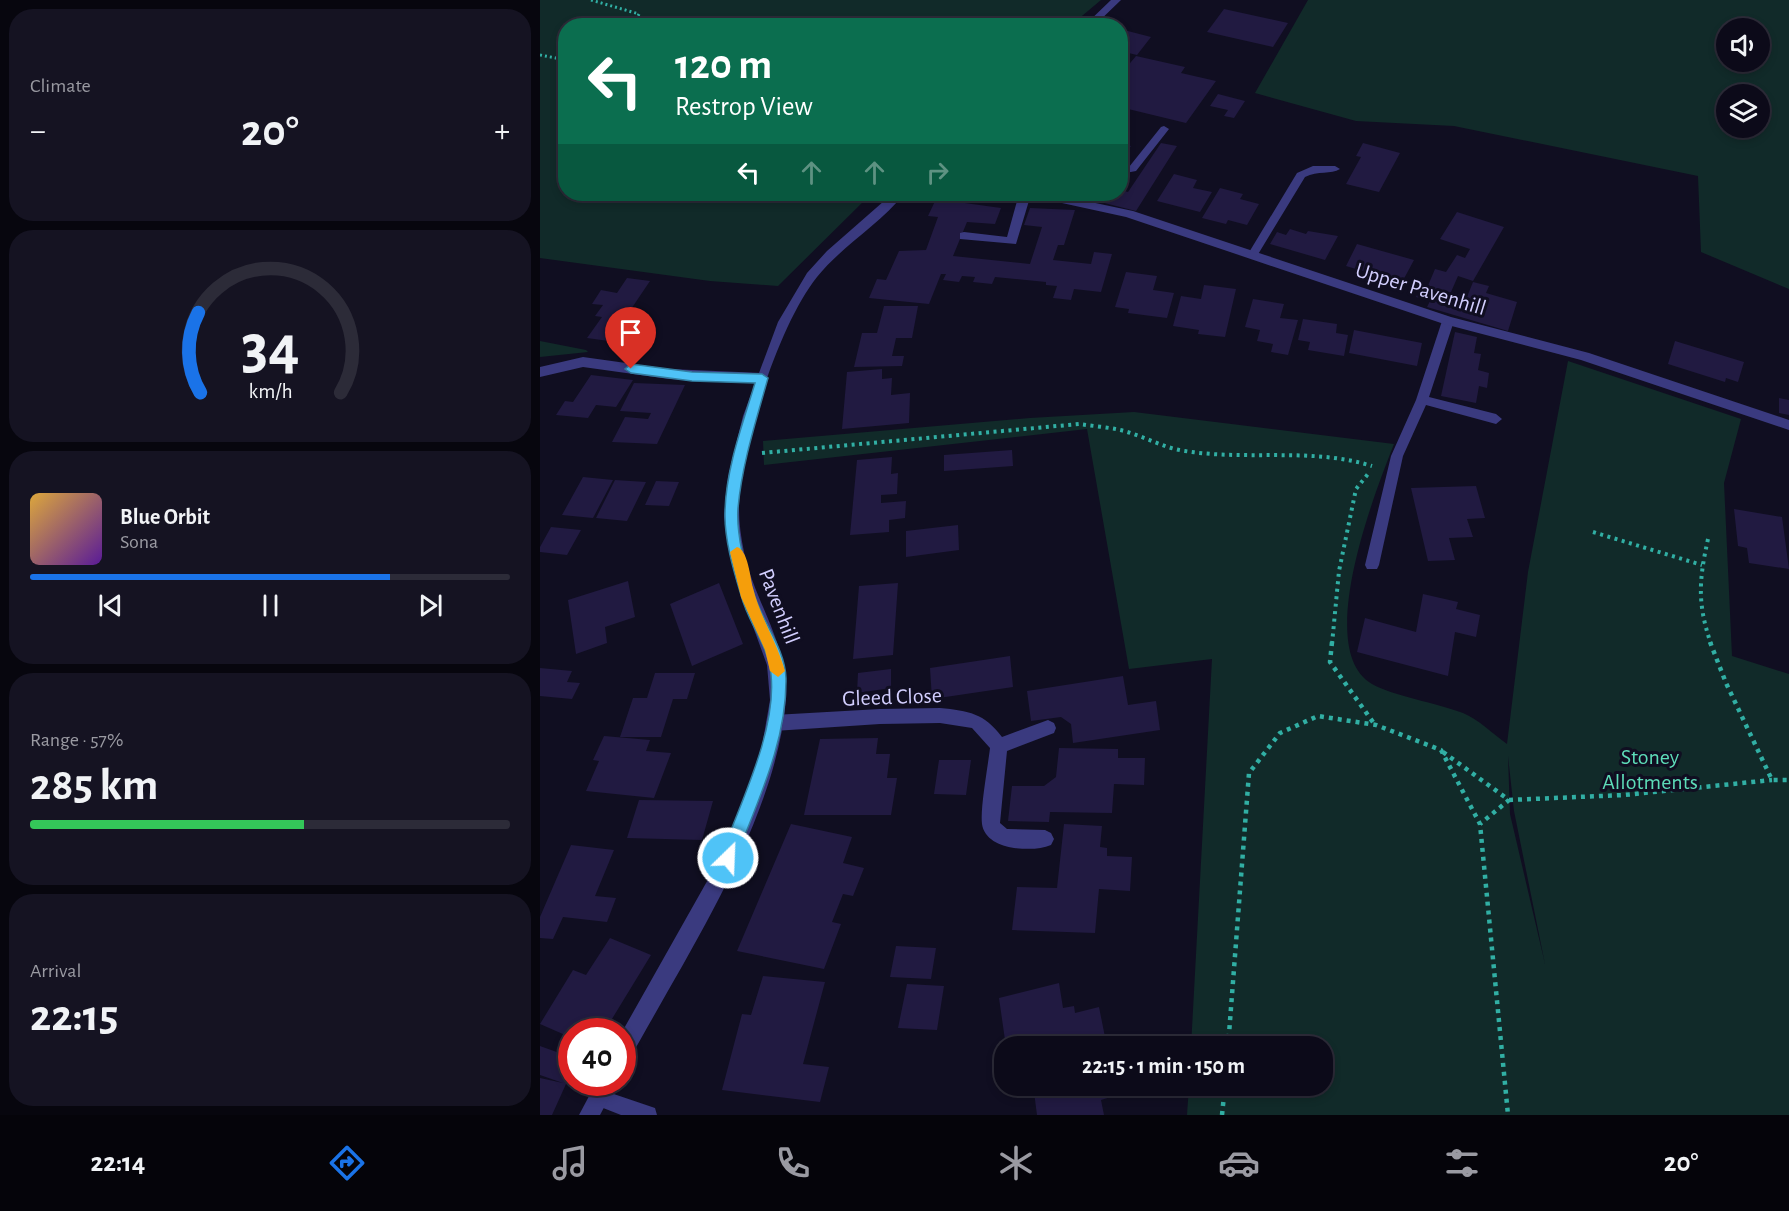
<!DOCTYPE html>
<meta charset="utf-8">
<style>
:root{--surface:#0c0a19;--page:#151322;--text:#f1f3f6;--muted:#9a9aa2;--line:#2c2b38;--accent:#1a73e8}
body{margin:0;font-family:"Alegreya Sans",sans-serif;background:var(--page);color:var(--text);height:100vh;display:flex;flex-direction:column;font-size:22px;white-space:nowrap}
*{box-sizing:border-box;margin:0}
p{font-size:20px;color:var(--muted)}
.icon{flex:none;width:33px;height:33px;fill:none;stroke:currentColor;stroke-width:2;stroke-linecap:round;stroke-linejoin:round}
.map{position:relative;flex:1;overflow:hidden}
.drawer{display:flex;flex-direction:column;gap:9px;padding:9px;background:#07060e;width:540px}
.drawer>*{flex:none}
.guide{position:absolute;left:18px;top:18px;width:570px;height:183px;border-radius:24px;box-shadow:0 3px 9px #0003,0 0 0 2px var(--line);background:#0b6e4f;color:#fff;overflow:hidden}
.fabs{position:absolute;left:1176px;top:18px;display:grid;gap:12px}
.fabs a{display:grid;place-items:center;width:54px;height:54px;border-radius:50%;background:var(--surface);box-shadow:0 3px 9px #0003,0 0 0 2px var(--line);font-size:30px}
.speed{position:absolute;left:18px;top:1018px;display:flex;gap:12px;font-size:30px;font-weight:700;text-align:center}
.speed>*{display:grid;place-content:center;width:78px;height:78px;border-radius:50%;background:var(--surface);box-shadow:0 3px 9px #0003,0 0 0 2px var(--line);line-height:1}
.speed .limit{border:9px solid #d22;background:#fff;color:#111}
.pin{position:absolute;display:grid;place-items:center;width:51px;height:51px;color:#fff;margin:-62px -26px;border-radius:50% 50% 50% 0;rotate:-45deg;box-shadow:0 0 6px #0007}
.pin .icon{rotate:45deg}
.me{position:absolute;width:66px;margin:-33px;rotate:24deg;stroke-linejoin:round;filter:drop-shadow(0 0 4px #0008)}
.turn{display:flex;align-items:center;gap:21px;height:126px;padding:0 18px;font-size:27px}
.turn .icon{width:78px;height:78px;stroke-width:2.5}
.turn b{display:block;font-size:42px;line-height:51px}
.lanes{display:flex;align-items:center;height:57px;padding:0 18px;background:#0003;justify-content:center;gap:30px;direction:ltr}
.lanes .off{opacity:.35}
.big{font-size:45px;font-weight:700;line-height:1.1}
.drawer .tile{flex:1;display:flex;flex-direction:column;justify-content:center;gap:9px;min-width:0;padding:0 21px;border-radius:24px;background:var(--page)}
.drawer .dial{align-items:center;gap:0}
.dial svg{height:156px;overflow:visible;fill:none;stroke:var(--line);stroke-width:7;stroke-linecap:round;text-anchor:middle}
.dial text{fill:var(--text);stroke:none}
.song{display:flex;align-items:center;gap:18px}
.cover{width:72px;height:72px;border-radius:9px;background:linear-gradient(135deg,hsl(40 70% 55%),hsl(270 70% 35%))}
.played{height:6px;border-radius:3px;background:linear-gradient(90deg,var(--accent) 75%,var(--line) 75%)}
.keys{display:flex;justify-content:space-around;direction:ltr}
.heat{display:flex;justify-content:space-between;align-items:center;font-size:33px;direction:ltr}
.charge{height:9px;border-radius:4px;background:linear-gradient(90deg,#34c759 57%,var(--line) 0)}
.trip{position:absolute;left:454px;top:1036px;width:339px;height:60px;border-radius:24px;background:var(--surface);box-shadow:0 3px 9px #0003,0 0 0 2px var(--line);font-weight:700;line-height:60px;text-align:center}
.dock{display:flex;height:96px;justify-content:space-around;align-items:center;background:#05040a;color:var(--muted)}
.dock .icon{width:42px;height:42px}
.dock .selected{color:var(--accent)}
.dock b{font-size:27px;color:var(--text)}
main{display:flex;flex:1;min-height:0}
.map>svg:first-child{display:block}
</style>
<main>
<section class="drawer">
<div class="tile"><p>Climate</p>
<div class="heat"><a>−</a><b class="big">20°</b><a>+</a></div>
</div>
<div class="tile dial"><svg viewBox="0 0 100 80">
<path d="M14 69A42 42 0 1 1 86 69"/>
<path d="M14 69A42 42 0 0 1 13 28" stroke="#1a73e8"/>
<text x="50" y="56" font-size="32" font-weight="700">34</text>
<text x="50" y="72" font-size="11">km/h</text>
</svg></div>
<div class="tile">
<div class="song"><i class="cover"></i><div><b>Blue Orbit</b><p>Sona</p></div></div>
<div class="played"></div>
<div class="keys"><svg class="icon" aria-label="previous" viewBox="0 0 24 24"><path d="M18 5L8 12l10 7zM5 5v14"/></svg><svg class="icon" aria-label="pause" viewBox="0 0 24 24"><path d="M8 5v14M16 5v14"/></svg><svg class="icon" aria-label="next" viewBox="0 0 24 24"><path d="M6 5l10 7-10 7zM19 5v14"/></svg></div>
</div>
<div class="tile"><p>Range · 57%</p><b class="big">285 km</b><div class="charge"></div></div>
<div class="tile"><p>Arrival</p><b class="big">22:15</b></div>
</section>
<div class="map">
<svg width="1249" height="1115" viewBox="0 0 1249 1115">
<rect width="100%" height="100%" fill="#100e21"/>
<!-- green -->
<path fill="#112a29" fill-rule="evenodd" d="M 0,0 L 561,0 L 530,26 L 119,26 L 125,20 L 96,21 L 87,17 L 80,25 L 26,26 L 26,194 L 331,194 L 238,286 L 170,281 L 0,258 Z
M 768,0 L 1249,0 L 1249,289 L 1161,252 L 1158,176 L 914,126 L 816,121 L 715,93 ZM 1220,28 L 1220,62 L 1186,62 L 1186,28 ZM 1186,94 L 1220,94 L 1220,128 L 1186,128 Z
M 0,341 L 46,350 L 48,352 L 0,357 Z
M 1028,361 L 1201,419 L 1184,483 L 1192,656 L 1249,674 L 1249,1115 L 647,1115 L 649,1086 L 783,1086 L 783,1047 L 651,1047 L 672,659 L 589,669 L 547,429 L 224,465 L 223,441 L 490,418 L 594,412 L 854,444 C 835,492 773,650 832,684 C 853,696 897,703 923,713 C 938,719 953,734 967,744 L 988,572 ZM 968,756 L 974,811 L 1005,964 L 970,814 Z"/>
<!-- building -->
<path fill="#211a41" d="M 684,9 L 748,23 L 733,47 L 667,32 Z
M 580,29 L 611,37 L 597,55 L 580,51 Z
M 596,56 L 645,67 L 641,73 L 676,81 L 646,123 L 580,107 L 580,75 Z
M 678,94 L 705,101 L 694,118 L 684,116 L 688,110 L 670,106 Z
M 621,143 L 637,146 L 596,211 L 529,194 L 580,194 L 580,190 L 588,192 Z
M 823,143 L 860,153 L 839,192 L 806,184 L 821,157 L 816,156 Z
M 580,144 L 591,146 L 580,161 Z
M 634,174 L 657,180 L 653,188 L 672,192 L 660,212 L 617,201 Z
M 680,188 L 703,194 L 700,199 L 719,204 L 707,225 L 688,220 L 686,224 L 662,218 Z
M 396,199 L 461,208 L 455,224 L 427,222 L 413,256 L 490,264 L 502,227 L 484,225 L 490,208 L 535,210 L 524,245 L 518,245 L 513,260 L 551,264 L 554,252 L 572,254 L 561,292 L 534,289 L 531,300 L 513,298 L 517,286 L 506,285 L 506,282 L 455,277 L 452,284 L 433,282 L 435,277 L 422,276 L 419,282 L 403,280 L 406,274 L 401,274 L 389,304 L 329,298 L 337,279 L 346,280 L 359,251 L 386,250 L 398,217 L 388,216 Z
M 917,212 L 964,227 L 933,281 L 918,276 L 911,292 L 927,297 L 933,282 L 949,286 L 946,293 L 977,302 L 968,331 L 887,307 L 890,301 L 876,297 L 881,287 L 887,288 L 895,269 L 906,272 L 917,255 L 925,258 L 930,249 L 900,239 Z
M 750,229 L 766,234 L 768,231 L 798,236 L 785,260 L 730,244 L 737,232 L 746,235 Z
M 817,244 L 874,260 L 860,286 L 823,275 L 826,272 L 806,266 Z
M 586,272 L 617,276 L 613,290 L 634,293 L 627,318 L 588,313 L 589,309 L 575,307 Z
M 87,278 L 110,281 L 83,321 L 90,322 L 76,342 L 47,338 L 62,317 L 55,316 L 63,305 L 52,304 L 61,290 L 77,293 Z
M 664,285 L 696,289 L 685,337 L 658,334 L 659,330 L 633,326 L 641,296 L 661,299 Z
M 713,299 L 744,304 L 740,318 L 758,320 L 748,355 L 731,352 L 733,344 L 717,341 L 720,330 L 705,327 Z
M 344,306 L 378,306 L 372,338 L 356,338 L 352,356 L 364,356 L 362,366 L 314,367 L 322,333 L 337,333 Z
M 763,319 L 797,324 L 796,333 L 808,335 L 804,356 L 768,350 L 770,342 L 758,340 Z
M 814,330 L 882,343 L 877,366 L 809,353 Z
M 915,332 L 937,337 L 934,353 L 941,354 L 938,370 L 949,373 L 947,388 L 939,386 L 936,403 L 901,396 Z
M 1135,341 L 1204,362 L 1198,382 L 1186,378 L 1185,382 L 1128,364 Z
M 342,369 L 342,379 L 352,378 L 351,395 L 370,393 L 369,423 L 302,429 L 307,372 Z
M 51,375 L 93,380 L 76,407 L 56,405 L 48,418 L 16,415 L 25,401 L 33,402 Z
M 94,383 L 145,385 L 117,444 L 72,442 L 85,417 L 108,419 L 111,413 L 80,411 Z
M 1239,398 L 1249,400 L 1249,415 L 1239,413 Z
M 472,450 L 473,466 L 404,471 L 404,455 Z
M 352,457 L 351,474 L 358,473 L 357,494 L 341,495 L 341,503 L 366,501 L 365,518 L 349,520 L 349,532 L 310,535 L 317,460 Z
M 43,477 L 73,480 L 53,518 L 22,515 Z
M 75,480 L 106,482 L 87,521 L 56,518 Z
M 116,481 L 139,482 L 129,506 L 105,505 Z
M 936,486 L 945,518 L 927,519 L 933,537 L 909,538 L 915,560 L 888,561 L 871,488 Z
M 1194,509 L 1242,517 L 1249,569 L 1209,563 L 1207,548 L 1198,546 Z
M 418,525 L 419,550 L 366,557 L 366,531 Z
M 11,527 L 41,530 L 27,555 L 0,552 L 0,547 Z
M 88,581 L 95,617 L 65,627 L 67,643 L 36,654 L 28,600 Z
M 179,583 L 203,644 L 152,666 L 130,604 Z
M 358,583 L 353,655 L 313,659 L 319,586 Z
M 883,594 L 918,602 L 916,609 L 940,615 L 936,637 L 915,632 L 908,676 L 817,652 L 825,618 L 876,632 Z
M 470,656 L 473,687 L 392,699 L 390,668 Z
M 0,668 L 32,671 L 27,682 L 40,683 L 32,699 L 0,696 Z
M 351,669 L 351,688 L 317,693 L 318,673 Z
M 115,673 L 155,673 L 147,699 L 133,699 L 121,737 L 80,737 L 93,698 L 107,698 Z
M 583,676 L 588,705 L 616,701 L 620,730 L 533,743 L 531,724 L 521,717 L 491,721 L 487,691 Z
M 64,736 L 110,740 L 106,751 L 131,753 L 114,798 L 46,791 L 59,761 L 53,760 Z
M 338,738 L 336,754 L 350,754 L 347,778 L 357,778 L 351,815 L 264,815 L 280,739 Z
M 519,748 L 578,749 L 578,758 L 605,758 L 604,785 L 574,784 L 572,813 L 510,812 L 509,822 L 468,821 L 472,786 L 504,786 L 516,777 Z
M 399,760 L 431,760 L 426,795 L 394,794 Z
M 99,800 L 173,801 L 162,840 L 87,838 Z
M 251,824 L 312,837 L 303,863 L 324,868 L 313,896 L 303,894 L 292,922 L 301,924 L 284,969 L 197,951 Z
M 524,824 L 562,826 L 560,847 L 567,848 L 567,856 L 592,857 L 590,891 L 559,889 L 555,933 L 472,930 L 477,887 L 517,888 Z
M 31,845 L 74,850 L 55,896 L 76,898 L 67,922 L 23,917 L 13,939 L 0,938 L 0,917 Z
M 70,938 L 111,955 L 64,1032 L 32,1032 L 32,1038 L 0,1024 L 33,970 L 46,975 Z
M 356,946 L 396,948 L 391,979 L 350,977 Z
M 223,976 L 285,982 L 263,1064 L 289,1067 L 280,1102 L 182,1090 L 202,1014 L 211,1015 Z
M 519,983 L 523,1008 L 534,1006 L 535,1013 L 559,1007 L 567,1047 L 466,1047 L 459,998 Z
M 367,984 L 404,986 L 397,1030 L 358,1028 Z
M 32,1043 L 33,1083 L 32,1086 L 26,1084 L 12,1115 L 0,1115 L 0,1078 L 23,1083 L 0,1075 L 0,1046 L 25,1055 Z
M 501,1086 L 575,1086 L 577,1095 L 561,1100 L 564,1115 L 497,1115 L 494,1092 L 502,1090 Z"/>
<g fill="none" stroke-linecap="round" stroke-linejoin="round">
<!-- path-far2 -->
<path stroke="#31afa4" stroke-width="3" stroke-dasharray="2 3" stroke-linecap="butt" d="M 51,0 L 99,14 L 93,26
M 0,55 L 26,60"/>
<!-- path-far1 -->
<path stroke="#31afa4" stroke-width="4" stroke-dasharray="3 4.5" stroke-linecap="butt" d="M 222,453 L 539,424 C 552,426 567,427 580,430 C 602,435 623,448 645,451 C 707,461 772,447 832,466
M 1053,532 L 1162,565
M 1168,539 C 1159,580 1157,603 1171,644
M 792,644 L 799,571 L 816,489 L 828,474"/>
<!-- path -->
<path stroke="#31afa4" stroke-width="4.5" stroke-dasharray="4 5" stroke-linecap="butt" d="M 792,642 L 790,662 L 835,725
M 1170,642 L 1186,683 L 1232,780 L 1249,780
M 903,752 L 969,800 L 940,824
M 969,800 L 1084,795 L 1232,780
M 688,1047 L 709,773 L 740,733 L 778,716 L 836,725 L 901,750 L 940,824 L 968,1115
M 682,1115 L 685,1086"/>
<!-- service -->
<path fill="#3a3a7f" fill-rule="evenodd" d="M 624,126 L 629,129 L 596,171 L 580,174 L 580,168 L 589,167 L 621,127 Z
M 773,166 L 795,166 L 800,169 C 791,175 778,170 765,177 L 717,256 L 709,256 L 708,254 L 757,173 Z
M 908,317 L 914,321 L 889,397 L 956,414 L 962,419 L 956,424 L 886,405 L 863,456 L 839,565 L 837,569 L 827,569 L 825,565 L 851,456 L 876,400 L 902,321 Z
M 59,1089 L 115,1108 L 117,1115 L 81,1115 L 53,1104 L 50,1098 L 53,1092 Z"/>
<!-- minor -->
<path fill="#3a3a7f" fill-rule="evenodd" d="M 479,194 L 491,194 L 476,244 L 420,239 L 420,233 L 424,232 L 467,237 Z
M 493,194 L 513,194 L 593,211 L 911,317 L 1049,353 L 1249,420 L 1249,430 L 1041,360 L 904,324 L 586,217 L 499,198 Z
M 43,357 L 129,369 L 222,373 L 229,378 L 222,383 L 129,379 L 43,367 L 0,377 L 0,367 Z
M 400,708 C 429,711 444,713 462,737 L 508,720 L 514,723 L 516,728 L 514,733 L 467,751 L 460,823 L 467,829 L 505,830 L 511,833 L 514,839 L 511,845 C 500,850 485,849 474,848 C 460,846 444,839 442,824 C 440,808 448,766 450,748 L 432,728 L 400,723 L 340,724 L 234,731 L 228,728 L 226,723 L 228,718 L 234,715 L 340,709 Z"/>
<!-- tertiary -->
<path fill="#3a3a7f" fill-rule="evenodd" d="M 571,0 L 581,0 L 554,26 L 544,26 Z
M 352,194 L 364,194 C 339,225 302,246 277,277 C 238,326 200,447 199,509 C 199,523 201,538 204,552 C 214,601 250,647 246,699 C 237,819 146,956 89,1060 L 82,1063 L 82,1032 L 170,876 L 208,791 L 222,746 L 230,700 L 227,665 L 196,580 L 184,517 L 188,477 L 203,416 L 238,322 L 267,273 L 287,251 Z
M 56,1083 L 77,1083 L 60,1115 L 39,1115 Z"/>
</g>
<!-- route -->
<path fill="#4fc3f7" stroke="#337fa1" stroke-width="1.5" d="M 91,364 L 152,372 L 222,374 L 228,378 C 216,421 202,464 198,508 C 196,535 206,571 215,597 C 224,624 245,649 246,678 C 247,741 218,800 196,858 L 194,863 L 188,866 L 182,863 L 180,858 C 199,806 237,731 231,675 C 229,646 208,623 201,595 C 193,569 184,538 185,511 C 186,468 203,423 215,383 L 152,381 L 91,373 L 85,369 Z"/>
<!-- slow -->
<path fill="#f59e0b" d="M 197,547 C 208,550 210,577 213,588 C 220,617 237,642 245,671 L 238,677 L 230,671 L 225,650 L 201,597 L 190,552 Z"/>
<g text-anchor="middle" stroke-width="6" stroke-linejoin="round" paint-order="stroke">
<!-- street labels -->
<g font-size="22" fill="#d2cefe" stroke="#100e21">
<text transform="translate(881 288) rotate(17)" y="8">Upper Pavenhill</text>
<text transform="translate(240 606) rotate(69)" y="8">Pavenhill</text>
<text transform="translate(352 696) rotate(-2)" y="8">Gleed Close</text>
</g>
<!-- park labels -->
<g font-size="22" fill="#5ddcb8" stroke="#100e21">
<text x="1110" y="764">Stoney<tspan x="1110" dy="25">Allotments</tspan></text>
</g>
</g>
</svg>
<div class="fabs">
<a><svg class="icon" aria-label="sound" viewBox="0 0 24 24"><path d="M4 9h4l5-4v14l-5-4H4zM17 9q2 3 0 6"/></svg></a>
<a><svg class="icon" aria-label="layers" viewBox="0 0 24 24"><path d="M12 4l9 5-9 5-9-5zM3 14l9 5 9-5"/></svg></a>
</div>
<div class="speed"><div class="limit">40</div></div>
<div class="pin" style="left:91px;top:369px;background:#d93025"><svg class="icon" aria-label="arrive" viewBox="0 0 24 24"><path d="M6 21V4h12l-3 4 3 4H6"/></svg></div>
<svg class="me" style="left:188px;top:858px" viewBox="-20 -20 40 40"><circle r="17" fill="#4fc3f7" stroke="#fff" stroke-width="3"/><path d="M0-11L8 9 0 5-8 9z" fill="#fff"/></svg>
<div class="trip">22:15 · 1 min · 150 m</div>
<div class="guide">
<div class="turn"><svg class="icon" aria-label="left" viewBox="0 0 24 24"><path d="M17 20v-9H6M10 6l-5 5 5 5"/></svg><div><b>120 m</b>Restrop View</div></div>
<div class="lanes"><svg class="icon" aria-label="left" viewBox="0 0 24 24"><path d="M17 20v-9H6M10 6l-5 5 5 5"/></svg><svg class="icon off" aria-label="ahead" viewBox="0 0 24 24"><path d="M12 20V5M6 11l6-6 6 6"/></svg><svg class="icon off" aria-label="ahead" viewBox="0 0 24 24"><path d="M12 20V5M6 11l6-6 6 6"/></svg><svg class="icon off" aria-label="right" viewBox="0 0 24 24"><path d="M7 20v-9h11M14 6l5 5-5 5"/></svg></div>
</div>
</div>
</main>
<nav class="dock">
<b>22:14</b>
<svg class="icon selected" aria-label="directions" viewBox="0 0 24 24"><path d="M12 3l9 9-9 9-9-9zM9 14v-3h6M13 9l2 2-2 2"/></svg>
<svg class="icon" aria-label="music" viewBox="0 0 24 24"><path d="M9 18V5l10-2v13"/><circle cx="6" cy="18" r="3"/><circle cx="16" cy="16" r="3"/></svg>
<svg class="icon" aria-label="phone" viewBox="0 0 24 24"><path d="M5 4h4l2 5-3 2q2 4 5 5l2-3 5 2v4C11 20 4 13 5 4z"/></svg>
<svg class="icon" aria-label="climate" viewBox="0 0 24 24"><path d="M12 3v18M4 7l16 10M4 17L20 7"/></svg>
<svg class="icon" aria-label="car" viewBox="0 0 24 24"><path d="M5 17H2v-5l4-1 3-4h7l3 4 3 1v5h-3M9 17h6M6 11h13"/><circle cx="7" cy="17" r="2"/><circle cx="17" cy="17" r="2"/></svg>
<svg class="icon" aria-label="filters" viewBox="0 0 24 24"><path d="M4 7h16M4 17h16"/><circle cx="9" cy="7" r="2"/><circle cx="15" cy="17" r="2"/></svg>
<b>20°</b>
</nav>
